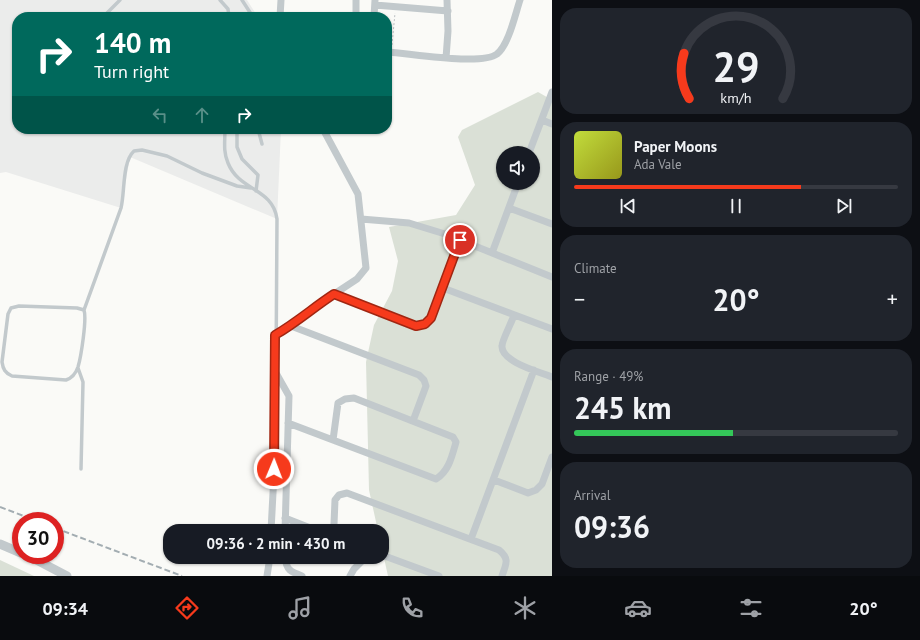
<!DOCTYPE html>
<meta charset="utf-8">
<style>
:root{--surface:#171b24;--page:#20242c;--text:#f1f3f6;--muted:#9ea1a6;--line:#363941;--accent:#f63a1c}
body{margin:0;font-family:"PT Sans",sans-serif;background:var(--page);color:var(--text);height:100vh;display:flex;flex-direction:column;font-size:15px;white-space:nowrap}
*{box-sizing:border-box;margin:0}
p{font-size:13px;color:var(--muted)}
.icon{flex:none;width:22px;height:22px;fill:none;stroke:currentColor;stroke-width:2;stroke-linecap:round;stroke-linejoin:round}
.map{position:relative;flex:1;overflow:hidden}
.side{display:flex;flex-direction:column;gap:8px;padding:8px;background:#0d0f14;width:368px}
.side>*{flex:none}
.guide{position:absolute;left:12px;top:12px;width:380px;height:122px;border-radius:16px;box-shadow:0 1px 3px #0004;background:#00695c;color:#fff;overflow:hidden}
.controls{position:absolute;left:496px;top:146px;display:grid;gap:8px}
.controls a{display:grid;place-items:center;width:44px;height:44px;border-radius:50%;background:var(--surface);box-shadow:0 1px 3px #0004;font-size:20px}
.speed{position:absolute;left:12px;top:512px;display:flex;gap:8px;font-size:20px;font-weight:700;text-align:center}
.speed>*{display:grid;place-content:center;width:52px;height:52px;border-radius:50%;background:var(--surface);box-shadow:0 1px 3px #0004;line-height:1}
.speed .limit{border:6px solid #d22;background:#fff;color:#111}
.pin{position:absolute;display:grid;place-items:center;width:34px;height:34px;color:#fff;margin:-17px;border:2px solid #fff;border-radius:50%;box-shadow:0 1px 4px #0007}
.me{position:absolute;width:44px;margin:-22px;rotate:1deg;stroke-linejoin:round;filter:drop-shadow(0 0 3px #0008)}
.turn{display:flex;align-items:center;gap:14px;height:84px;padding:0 16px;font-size:18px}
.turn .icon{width:52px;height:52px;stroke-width:2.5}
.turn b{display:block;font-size:28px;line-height:34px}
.lanes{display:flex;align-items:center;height:38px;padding:0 16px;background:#0003;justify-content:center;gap:20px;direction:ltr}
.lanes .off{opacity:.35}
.big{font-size:30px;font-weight:700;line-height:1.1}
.side .tile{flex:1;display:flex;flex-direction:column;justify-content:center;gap:6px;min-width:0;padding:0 14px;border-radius:16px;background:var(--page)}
.side .dial{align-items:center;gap:0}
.dial svg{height:104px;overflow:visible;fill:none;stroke:var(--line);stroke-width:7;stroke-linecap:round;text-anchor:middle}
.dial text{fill:var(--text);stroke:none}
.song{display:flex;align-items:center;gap:12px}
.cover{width:48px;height:48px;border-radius:6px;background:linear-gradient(135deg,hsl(70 70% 55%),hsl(60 70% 35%))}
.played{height:4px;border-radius:2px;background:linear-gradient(90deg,var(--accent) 70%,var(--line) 70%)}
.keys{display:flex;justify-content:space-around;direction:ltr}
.heat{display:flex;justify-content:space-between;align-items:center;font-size:22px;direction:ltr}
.charge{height:6px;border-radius:3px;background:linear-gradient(90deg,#34c759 49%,var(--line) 0)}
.trip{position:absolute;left:163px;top:524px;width:226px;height:40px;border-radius:16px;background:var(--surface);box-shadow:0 1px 3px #0004;font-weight:700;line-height:40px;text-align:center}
.tab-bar{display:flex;height:64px;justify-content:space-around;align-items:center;background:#090b0e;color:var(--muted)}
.tab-bar .icon{width:28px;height:28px}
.tab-bar .selected{color:var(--accent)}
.tab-bar b{font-size:18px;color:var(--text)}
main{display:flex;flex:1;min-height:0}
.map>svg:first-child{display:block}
</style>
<main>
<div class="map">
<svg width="552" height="576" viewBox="0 0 552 576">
<rect width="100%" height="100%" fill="#fafaf7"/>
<!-- built -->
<path fill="#ebeceb" d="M 0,0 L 247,0 L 258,17 L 17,17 L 17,129 L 281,129 L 277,219 L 130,157 L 121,208 L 6,172 L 0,173 Z"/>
<!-- green -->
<path fill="#dae0d6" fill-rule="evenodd" d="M 538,92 L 552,100 L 552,576 L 388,576 L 382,549 L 382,531 L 378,531 L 369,490 L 366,362 L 374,325 L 392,291 L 398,261 L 389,227 L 456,215 L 475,185 L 458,137 L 462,130 ZM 503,153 L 533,153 L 533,183 L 503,183 Z
M 0,560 L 34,576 L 0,576 Z"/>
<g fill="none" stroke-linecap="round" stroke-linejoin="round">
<!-- path -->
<path stroke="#bdc1c4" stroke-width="1" stroke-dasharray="2 2" stroke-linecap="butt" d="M 392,45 L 395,13"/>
<!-- service -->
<path stroke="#c2c9cc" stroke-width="3.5" d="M 220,0 L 228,9 L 229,17
M 242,0 L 253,17
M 103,17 L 120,0
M 225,129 C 225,141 223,152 228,163 C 239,191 273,188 277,219 L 276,373
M 237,129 L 237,147 L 242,159 L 258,175 L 256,191
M 258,129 L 262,144
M 84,310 L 77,308 L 19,306 L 11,308 L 8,314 L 2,362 C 3,369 5,373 12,376 L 66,380 C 72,378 76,373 78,367 C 81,357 87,319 84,310 L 121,208 C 125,192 122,162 134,151 L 142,150 L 167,156 L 202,173 L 237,186 L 251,188
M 78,368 L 83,382 L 81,469"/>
<!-- minor -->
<path stroke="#c2c9cc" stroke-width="7" d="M 375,5 L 448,11
M 280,17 L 281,0
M 356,17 L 356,0
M 374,17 L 375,0
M 387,52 C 409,53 481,66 497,54 C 509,44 515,15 520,0
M 446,58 L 448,31 L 447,0
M 542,120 L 552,124
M 529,153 L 552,92
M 509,208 L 552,224
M 361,219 L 409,223 L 445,234 L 552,277
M 492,253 L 518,183
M 443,288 L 552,329
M 334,294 L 416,326 L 425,325 L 431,318 L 460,240
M 514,315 C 512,322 502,340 502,346 C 501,362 540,372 552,377
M 291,326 L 419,375 L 424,380 L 426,386 L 413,421
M 275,335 L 291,326 L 316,306 L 357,279 L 366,268 L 358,194 L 323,129
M 276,373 L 289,396 L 285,531
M 288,423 L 436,479 C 449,471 452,456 456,442 L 453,437 L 354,398 L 345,399 L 338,403 L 333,440
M 494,480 L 528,493 L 536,490 L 542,484 L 552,457
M 285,518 L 318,531
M 271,531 L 275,455 L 274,425 L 276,373
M 333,531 L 334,524 L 335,500 L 339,495 L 347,493 L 499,550 C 510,559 506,564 502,576
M 471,539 L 534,370
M 382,555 L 439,576
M 285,557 C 286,570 291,572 302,576
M 267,576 L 270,557
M 350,576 L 354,569 L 366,557"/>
<!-- tertiary -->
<path stroke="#c2c9cc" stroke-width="9" d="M 0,544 L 21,553
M 27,555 L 67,576"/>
<!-- rail -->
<path stroke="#a3adb2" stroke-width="2" stroke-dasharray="6 3" stroke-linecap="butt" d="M 0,507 L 37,521
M 55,528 L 182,576"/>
</g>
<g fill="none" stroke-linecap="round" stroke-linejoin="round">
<defs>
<path id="route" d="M 274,469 L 275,335 C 296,323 314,307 334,294 L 416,326 L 425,324 L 431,318 L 460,240"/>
</defs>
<!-- route casing -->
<use href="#route" stroke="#a02612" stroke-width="10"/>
<!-- route -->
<use href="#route" stroke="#f63a1c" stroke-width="7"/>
</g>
</svg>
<div class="controls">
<a><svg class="icon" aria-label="sound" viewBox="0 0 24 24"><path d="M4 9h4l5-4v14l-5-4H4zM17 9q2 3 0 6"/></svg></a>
</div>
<div class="speed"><div class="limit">30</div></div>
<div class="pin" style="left:460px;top:240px;background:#d93025"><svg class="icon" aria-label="arrive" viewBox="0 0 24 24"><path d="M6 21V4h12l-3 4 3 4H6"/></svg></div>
<svg class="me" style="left:274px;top:469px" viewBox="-20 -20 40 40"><circle r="17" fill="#f63a1c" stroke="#fff" stroke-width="3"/><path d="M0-11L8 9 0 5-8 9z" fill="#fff"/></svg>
<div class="trip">09:36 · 2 min · 430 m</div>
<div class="guide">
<div class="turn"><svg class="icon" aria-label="right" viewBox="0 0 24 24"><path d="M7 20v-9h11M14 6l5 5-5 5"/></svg><div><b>140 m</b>Turn right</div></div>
<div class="lanes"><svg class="icon off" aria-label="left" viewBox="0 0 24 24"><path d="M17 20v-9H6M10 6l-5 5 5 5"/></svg><svg class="icon off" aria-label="ahead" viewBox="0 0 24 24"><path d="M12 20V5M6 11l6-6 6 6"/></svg><svg class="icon" aria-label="right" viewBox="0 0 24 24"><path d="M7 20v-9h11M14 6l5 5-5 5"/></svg></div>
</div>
</div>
<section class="side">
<div class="tile dial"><svg viewBox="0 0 100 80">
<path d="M14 69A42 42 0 1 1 86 69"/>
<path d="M14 69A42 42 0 0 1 10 34" stroke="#f63a1c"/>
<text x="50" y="56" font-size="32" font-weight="700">29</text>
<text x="50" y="72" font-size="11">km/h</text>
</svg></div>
<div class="tile">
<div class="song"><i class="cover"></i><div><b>Paper Moons</b><p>Ada Vale</p></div></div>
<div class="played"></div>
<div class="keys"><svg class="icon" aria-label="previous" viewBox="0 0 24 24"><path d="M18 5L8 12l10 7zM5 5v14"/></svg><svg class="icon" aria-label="pause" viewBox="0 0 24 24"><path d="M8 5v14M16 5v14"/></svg><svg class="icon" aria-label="next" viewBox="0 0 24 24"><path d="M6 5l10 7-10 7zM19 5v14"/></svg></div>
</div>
<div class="tile"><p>Climate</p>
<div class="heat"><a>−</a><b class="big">20°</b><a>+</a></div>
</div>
<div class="tile"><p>Range · 49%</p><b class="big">245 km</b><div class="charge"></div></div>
<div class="tile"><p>Arrival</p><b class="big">09:36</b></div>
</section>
</main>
<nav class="tab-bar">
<b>09:34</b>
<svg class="icon selected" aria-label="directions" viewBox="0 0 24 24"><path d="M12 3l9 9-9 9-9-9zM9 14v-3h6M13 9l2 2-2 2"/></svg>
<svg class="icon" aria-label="music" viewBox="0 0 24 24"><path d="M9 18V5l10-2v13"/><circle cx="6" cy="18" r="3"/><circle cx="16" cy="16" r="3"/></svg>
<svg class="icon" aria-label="phone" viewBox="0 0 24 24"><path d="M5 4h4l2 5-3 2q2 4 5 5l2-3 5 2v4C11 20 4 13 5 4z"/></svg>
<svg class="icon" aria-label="climate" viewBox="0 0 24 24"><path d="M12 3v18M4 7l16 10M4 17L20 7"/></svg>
<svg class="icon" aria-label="car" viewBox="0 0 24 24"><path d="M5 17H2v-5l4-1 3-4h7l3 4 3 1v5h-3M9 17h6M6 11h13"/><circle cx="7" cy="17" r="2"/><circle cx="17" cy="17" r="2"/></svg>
<svg class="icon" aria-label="filters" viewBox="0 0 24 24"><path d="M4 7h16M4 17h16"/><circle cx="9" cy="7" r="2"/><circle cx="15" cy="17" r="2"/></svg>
<b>20°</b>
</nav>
